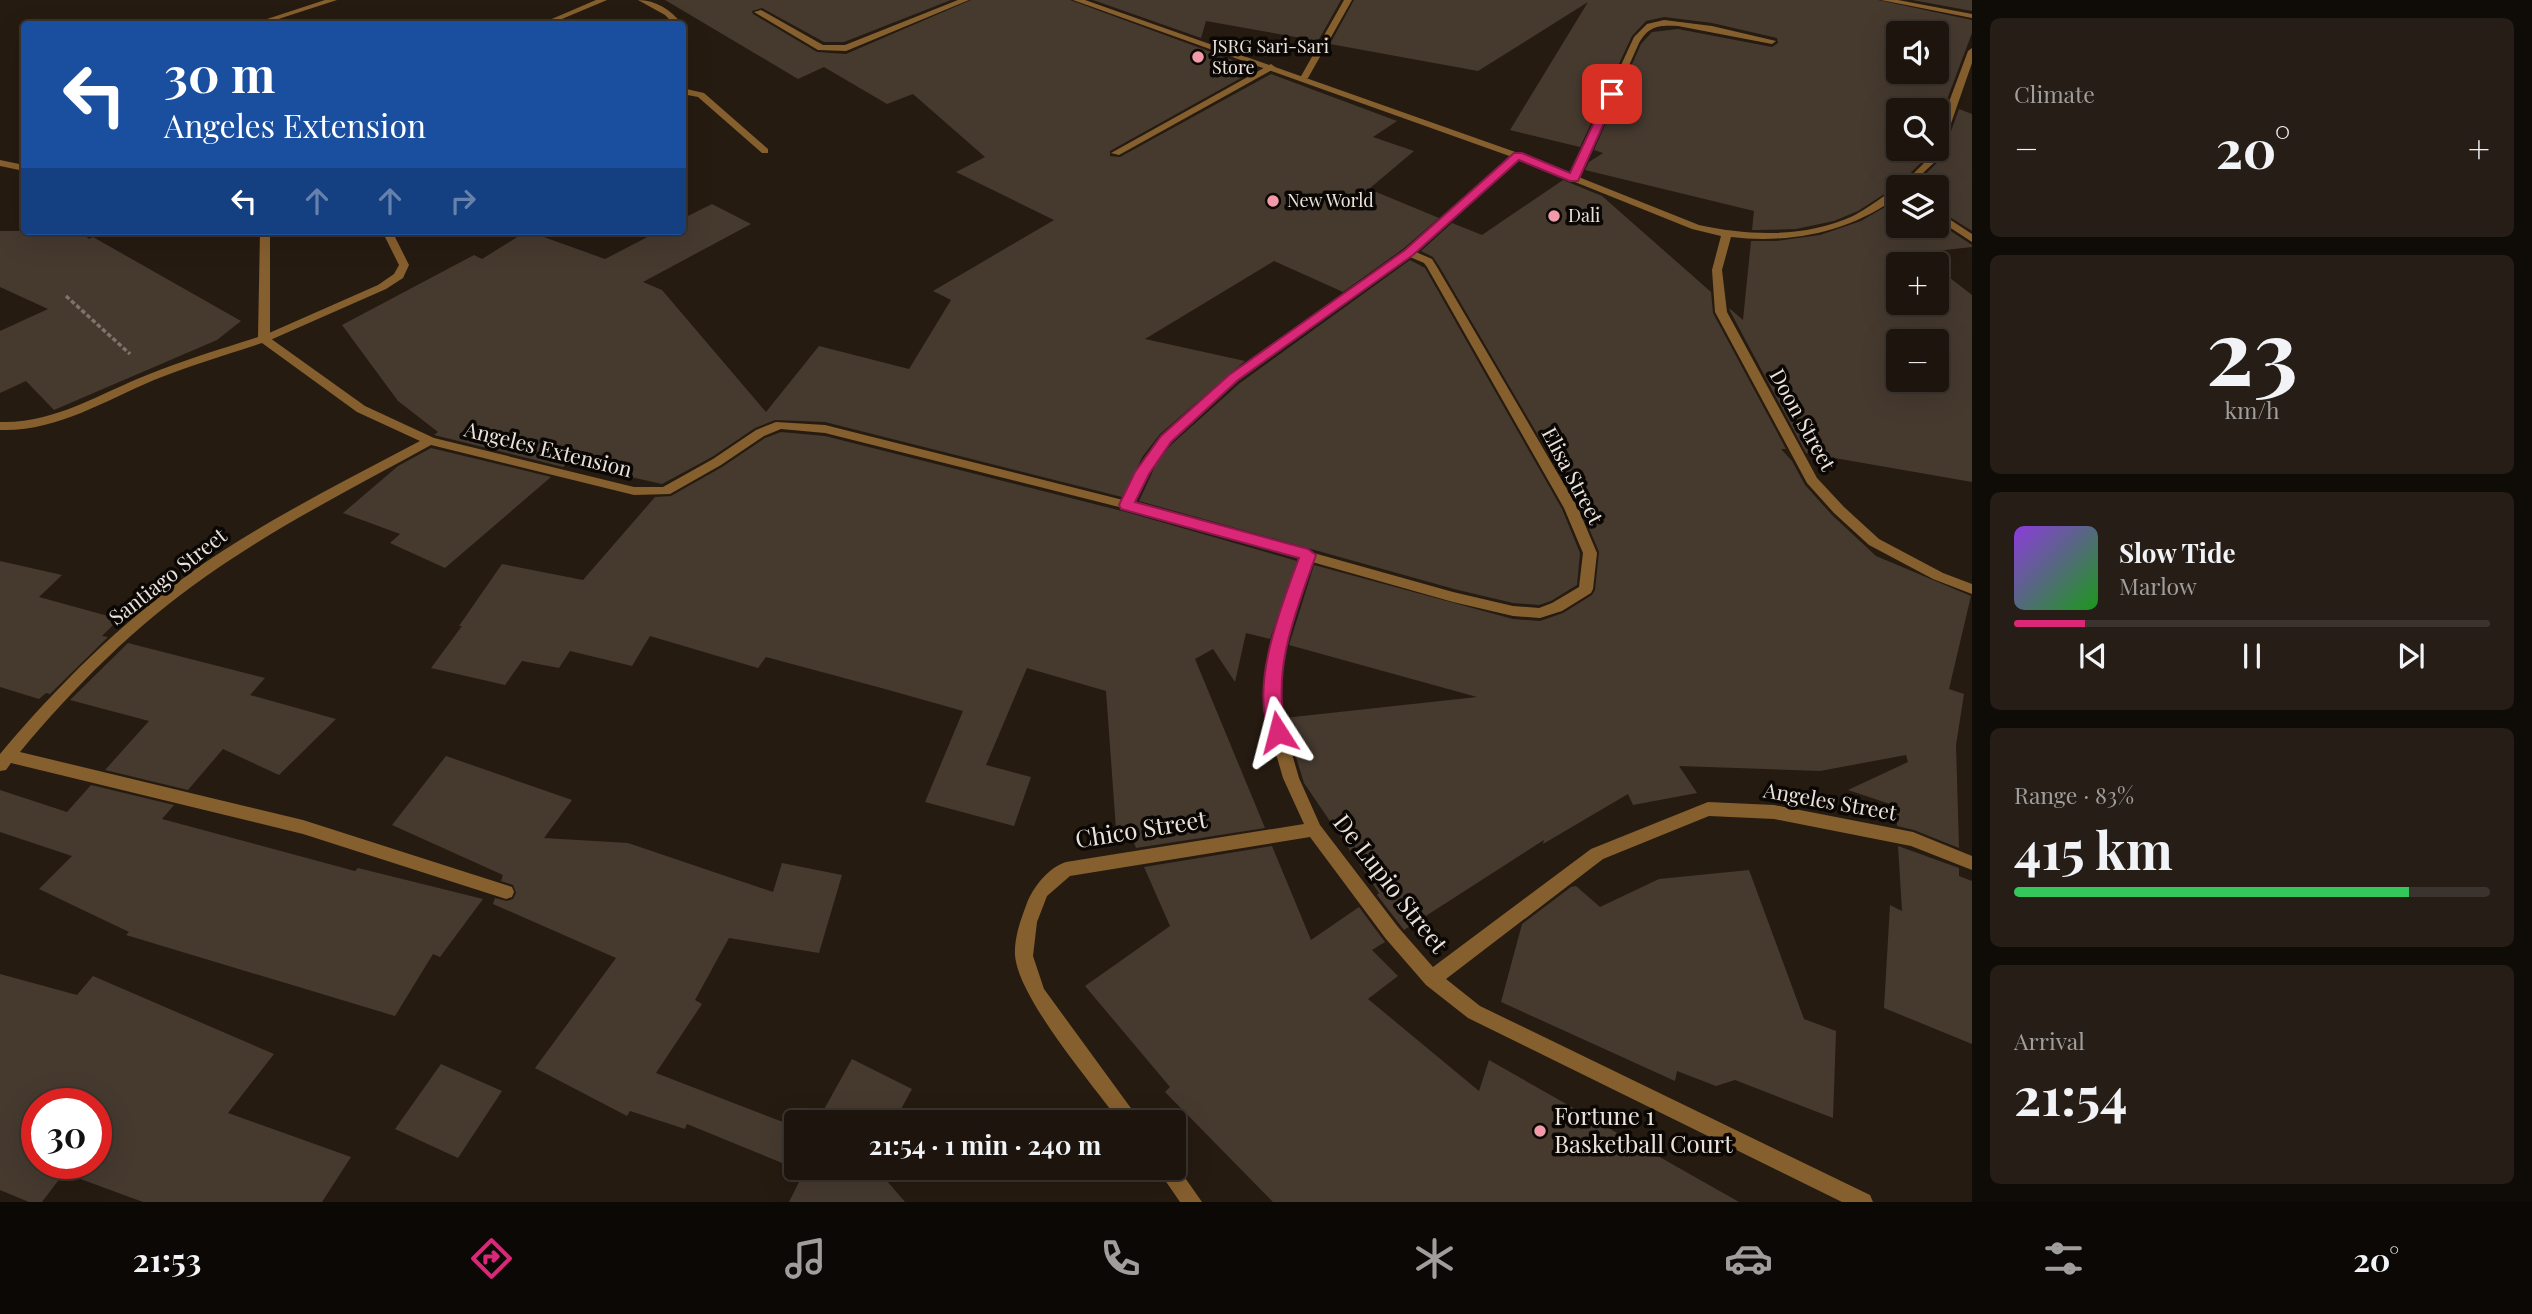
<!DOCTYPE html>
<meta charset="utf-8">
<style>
:root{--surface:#1c140d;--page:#251d16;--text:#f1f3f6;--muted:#a09e9d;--line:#3a332e;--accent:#db2777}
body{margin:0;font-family:"Playfair Display",serif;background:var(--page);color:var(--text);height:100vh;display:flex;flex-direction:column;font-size:26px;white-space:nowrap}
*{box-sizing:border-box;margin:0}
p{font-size:23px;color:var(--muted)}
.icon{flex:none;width:38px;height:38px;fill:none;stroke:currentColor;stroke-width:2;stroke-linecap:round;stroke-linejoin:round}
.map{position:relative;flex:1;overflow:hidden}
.sheet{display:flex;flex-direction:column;gap:18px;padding:18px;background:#0f0b07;width:560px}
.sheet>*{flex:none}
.hud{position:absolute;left:21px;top:21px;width:665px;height:214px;border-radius:7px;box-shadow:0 7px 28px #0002,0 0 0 2px var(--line);background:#1a4fa0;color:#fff;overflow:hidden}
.controls{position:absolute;left:1886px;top:21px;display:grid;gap:14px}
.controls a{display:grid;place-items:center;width:63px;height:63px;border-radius:7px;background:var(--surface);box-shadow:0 7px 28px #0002,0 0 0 2px var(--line);font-size:35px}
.speed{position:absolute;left:21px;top:1088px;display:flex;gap:14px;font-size:35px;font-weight:700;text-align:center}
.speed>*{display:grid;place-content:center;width:91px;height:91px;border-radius:50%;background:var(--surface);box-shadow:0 7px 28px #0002,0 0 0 2px var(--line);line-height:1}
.speed .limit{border:10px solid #d22;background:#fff;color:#111}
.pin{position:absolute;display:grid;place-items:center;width:60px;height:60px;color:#fff;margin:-30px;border-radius:14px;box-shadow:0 4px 10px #0006}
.me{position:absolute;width:77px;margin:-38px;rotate:351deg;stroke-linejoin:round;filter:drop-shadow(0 0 5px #0008)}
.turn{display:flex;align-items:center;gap:24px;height:147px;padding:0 28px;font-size:32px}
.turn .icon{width:91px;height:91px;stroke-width:2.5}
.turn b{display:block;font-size:49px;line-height:60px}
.lanes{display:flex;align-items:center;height:66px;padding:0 28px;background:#0003;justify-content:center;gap:35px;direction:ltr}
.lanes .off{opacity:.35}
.big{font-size:52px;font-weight:700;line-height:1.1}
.sheet .card{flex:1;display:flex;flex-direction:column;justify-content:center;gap:10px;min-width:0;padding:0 24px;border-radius:10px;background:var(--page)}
.sheet .dial{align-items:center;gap:0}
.dial b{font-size:91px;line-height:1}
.song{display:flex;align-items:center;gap:21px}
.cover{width:84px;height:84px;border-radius:10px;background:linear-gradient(135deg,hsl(270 70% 55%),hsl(120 70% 35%))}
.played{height:7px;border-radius:4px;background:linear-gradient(90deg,var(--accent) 15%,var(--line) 15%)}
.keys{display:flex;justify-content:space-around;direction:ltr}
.heat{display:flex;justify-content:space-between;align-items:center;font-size:38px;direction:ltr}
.charge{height:10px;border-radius:5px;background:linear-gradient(90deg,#34c759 83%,var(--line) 0)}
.trip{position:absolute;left:784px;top:1110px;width:402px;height:70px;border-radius:7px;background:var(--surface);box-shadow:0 7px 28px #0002,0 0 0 2px var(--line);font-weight:700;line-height:70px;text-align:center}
.tabs{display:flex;height:112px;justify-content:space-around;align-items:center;background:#0b0805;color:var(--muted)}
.tabs .icon{width:49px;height:49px}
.tabs .active{color:var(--accent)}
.tabs b{font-size:32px;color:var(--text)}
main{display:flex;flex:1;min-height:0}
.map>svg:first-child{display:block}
</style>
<main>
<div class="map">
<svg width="1972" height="1202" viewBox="0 0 1972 1202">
<rect width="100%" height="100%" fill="#261b11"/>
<!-- building -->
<path fill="#463a2f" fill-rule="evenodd" d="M 665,0 L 951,0 L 844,42 L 824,42 L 762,8 L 752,11 L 753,14 L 817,52 L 846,54 L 971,0 L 1070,0 L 1257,69 L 1110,151 L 1110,156 L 1120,157 L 1271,74 L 1397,121 L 1373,137 L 1414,151 L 1369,189 L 1439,218 L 1403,249 L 1343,292 L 1274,261 L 1145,339 L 1245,361 L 1160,434 L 1143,456 L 1122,497 L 825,422 L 775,420 L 755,428 L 712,457 L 662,484 L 568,463 L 563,467 L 434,435 L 438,432 L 398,401 L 342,325 L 474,255 L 482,259 L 527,231 L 605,259 L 659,231 L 682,231 L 682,219 L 712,204 L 751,224 L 643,282 L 662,290 L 766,412 L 819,346 L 909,369 L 951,300 L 933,291 L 1054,220 L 956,172 L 985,157 L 913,94 L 887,104 L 824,67 L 798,79 Z
M 1093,0 L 1341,0 L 1318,41 L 1206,21 L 1201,38 Z
M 1354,0 L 1878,0 L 1972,20 L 1972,33 L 1937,126 L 1937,110 L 1899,110 L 1899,149 L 1929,149 L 1928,156 L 1897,186 L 1858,211 L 1834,221 L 1796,229 L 1757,230 L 1752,230 L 1754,211 L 1585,170 L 1589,162 L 1603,153 L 1594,150 L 1641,44 L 1652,32 L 1678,29 L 1772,47 L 1778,43 L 1777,38 L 1712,23 L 1664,17 L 1646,21 L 1632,36 L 1580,147 L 1510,130 L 1588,2 L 1478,71 L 1330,44 ZM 1899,33 L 1937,33 L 1937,72 L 1899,72 Z
M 1912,0 L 1972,0 L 1972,11 Z
M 1959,109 L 1972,114 L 1972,231 L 1937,209 L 1937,187 L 1912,187 L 1941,159 Z
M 1563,180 L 1602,196 L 1711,292 L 1713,313 L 1786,449 L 1781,449 L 1792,461 L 1805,485 L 1832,515 L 1876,556 L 1971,596 L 1949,689 L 1964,694 L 1956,745 L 1959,848 L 1914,830 L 1897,826 L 1896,806 L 1848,790 L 1908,762 L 1906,755 L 1820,771 L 1679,766 L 1697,793 L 1633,805 L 1628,794 L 1543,844 L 1544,840 L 1404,930 L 1377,895 L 1379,893 L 1304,783 L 1284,718 L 1477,697 L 1289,645 L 1314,565 L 1513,619 L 1540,621 L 1563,613 L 1592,595 L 1595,590 L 1599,552 L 1580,507 L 1439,266 L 1433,257 L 1421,251 L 1452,223 L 1482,235 Z
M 1899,199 L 1899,226 L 1937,226 L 1937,222 L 1972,245 L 1972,247 L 1917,253 L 1932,264 L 1899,264 L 1899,303 L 1937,303 L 1937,268 L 1972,295 L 1972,482 L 1806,453 L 1730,311 L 1729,308 L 1743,320 L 1751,241 L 1776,241 L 1820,235 L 1861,221 ZM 1899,341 L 1937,341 L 1937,380 L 1899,380 Z
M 0,231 L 79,231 L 89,239 L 93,237 L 241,321 L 217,340 L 54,410 L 26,381 L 0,393 L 0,331 L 48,309 L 0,287 Z
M 1410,260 L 1425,268 L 1562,509 L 1580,553 L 1577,585 L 1551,601 L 1539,605 L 1513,603 L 1454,589 L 1139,501 L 1158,460 L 1172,444 L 1240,383 Z
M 781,432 L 825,436 L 1126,512 L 1297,561 L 1270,639 L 1246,633 L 1235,682 L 1213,649 L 1195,659 L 1265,828 L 1136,848 L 1128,828 L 1116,829 L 1106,691 L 1027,668 L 986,765 L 1031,777 L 1014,826 L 925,802 L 963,711 L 885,689 L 766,657 L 758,668 L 650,636 L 632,666 L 570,651 L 559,668 L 522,661 L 505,685 L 431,668 L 462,626 L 459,626 L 502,564 L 583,580 L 655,497 L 671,496 L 722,467 L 765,438 Z
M 431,448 L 551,477 L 445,568 L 390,543 L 400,534 L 343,513 L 398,466 Z
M 0,561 L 62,575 L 39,597 L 119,619 L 102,636 L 108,637 L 50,694 L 46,693 L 39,699 L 0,687 Z
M 128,643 L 265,678 L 250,695 L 336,719 L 279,775 L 223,749 L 188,790 L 105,770 L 149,721 L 70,700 Z
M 446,756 L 572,800 L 544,838 L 628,843 L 773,892 L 782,863 L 842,875 L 819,953 L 729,938 L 695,1000 L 702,1004 L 656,1073 L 796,1127 L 796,1167 L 875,1167 L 905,1202 L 789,1202 L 804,1172 L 687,1124 L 685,1129 L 630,1111 L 627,1116 L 535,1068 L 616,958 L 493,904 L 495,898 L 507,901 L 513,899 L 516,893 L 513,885 L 501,881 L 503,875 L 392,825 Z
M 91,785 L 174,805 L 162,819 L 355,871 L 358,868 L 483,899 L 440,957 L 433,954 L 395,1016 L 126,935 L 129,932 L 39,889 L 72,856 L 0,832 L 0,790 L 67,812 Z
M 1272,846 L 1311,940 L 1359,907 L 1385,942 L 1372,950 L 1398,976 L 1368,999 L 1479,1091 L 1489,1060 L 1739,1202 L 1273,1202 L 1165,1092 L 1170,1087 L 1085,986 L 1170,926 L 1144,867 Z
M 1898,846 L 1959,868 L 1959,876 L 1972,881 L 1972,1044 L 1884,1008 L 1890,905 L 1902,911 Z
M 1749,870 L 1804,1019 L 1836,1031 L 1833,1118 L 1735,1080 L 1716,1086 L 1677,1071 L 1675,1081 L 1501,1002 L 1522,924 L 1571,887 L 1576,886 L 1600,907 L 1659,879 Z
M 0,974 L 77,995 L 93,976 L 274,1054 L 228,1113 L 351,1157 L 322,1202 L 143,1202 L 64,1173 L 42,1202 L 29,1202 L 0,1190 ZM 37,1104 L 96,1104 L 96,1164 L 37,1164 Z
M 852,1059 L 912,1089 L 894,1122 L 817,1122 Z
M 441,1064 L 502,1091 L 458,1158 L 395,1129 Z"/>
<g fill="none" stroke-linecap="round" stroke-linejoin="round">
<!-- path -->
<path stroke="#7d746b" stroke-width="3.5" stroke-dasharray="4.5 2.5" stroke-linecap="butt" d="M 66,296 L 130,354"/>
<!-- service -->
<path fill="#865f2e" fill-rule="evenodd" d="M 596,0 L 607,0 L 550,24 L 540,24 Z
M 682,88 L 704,93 L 768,149 L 768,153 L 762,153 L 698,97 L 682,94 Z
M 382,231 L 392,231 L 409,265 L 403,278 L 386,289 L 268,341 L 260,341 L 260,337 L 378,285 L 394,274 L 399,265 Z"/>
<!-- minor -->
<path fill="#865f2e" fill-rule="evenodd" d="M 325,0 L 337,0 L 263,24 L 252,24 Z
M 638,0 C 656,0 671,10 682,24 L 674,24 L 665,15 Z
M 958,0 L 969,0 L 846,51 L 818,50 L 754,12 L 761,10 L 823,45 L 845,45 Z
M 1344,0 L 1352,0 L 1308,78 L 1301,80 L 1300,78 Z
M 1881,0 L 1898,0 L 1972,14 L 1972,18 Z
M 1664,20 L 1712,26 L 1776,41 L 1772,44 L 1678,26 C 1660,25 1649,25 1639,43 L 1579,178 L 1571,180 L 1569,178 L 1634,37 L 1647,24 Z
M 1271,64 L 1275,67 L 1274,69 L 1119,155 L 1111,153 Z
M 1515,154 L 1523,156 L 1416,252 L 1432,259 L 1437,267 L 1578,508 L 1597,553 L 1593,589 L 1591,593 L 1562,611 L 1540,618 L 1513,616 L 1453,602 L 1312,562 L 1287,634 L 1279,709 L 1299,778 L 1320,825 L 1398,927 L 1433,967 L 1591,849 L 1708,802 L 1774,805 L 1913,832 L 1972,856 L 1972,870 L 1911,846 L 1774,819 L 1709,816 L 1603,859 L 1446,979 L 1480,1006 L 1870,1195 L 1873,1202 L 1842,1202 L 1468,1018 L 1426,985 L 1386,939 L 1310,837 L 1070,876 L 1047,896 L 1037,922 L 1033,956 L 1044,989 L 1141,1122 L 1120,1122 C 1093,1085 1018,998 1015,955 C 1014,938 1021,919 1027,903 C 1034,886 1048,868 1066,862 L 1304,824 L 1283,778 L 1263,709 L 1273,634 L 1300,559 L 1127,509 L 825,433 L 781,429 L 764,436 L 721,465 L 670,494 L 634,495 L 431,445 C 355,487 277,526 205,577 C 136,625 74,687 20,752 L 303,820 L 512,887 L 514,892 L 512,897 L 506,899 L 303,834 L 11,763 L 6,770 L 0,771 L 0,754 C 57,686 121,623 193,571 C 264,521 343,482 420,441 L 357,412 L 262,343 C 226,355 189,366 154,380 C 104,401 56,432 0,430 L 0,422 C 53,424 99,394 147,375 C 183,360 221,349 258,337 L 260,231 L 270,231 L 270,338 L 365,406 L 434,438 L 634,487 L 663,487 L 713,459 L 756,430 L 776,422 L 825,425 L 1123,500 L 1145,457 L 1162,436 L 1230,375 L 1405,251 ZM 1410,257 L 1424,263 L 1427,267 L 1564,508 L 1583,553 L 1579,587 L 1552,603 L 1539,608 L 1513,606 L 1453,592 L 1135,503 L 1156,459 L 1170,442 L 1238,381 Z
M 0,160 L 24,165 L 24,171 L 0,166 Z
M 1937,211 L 1972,234 L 1972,242 L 1937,219 Z
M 1174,1162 L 1202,1202 L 1180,1202 L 1156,1167 L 1174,1167 Z"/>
<!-- tertiary -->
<path fill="#865f2e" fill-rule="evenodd" d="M 1073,0 L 1085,0 L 1521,154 L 1699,225 C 1749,236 1805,238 1853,216 C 1869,208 1883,195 1899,188 L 1899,196 C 1850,232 1791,244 1731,237 L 1722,270 L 1727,312 L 1817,478 L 1844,507 L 1879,539 L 1943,573 L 1972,584 L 1972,594 L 1933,579 L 1869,545 L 1834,513 L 1807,483 L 1715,312 L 1712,270 L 1721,236 L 1692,229 L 1515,158 Z
M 1972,48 L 1972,63 L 1939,158 L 1908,187 L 1899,188 L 1930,157 L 1932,149 L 1937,149 L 1937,134 L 1968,51 Z"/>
</g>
<!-- route -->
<path fill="#db2777" stroke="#8e194d" stroke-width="2" d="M 1609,91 L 1617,94 L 1578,181 L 1570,181 L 1519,160 L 1413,255 L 1238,380 L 1171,442 L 1149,474 L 1135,502 L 1308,549 L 1316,555 C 1296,611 1270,673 1287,732 L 1284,737 L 1272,737 C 1247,690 1282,604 1299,558 L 1121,509 L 1119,505 L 1135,472 L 1161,436 L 1229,375 L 1405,250 L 1514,153 L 1522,153 L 1570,173 Z"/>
<!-- markers -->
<g fill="#f39aaa" stroke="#0b0704" stroke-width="2.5">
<circle cx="1198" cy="57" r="7"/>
<circle cx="1273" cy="201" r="7"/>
<circle cx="1554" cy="216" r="7"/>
<circle cx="1540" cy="1131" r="7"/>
</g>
<g text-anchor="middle" stroke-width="7" stroke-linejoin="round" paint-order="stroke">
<!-- far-poi labels -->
<g font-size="18" fill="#eae2db" stroke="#0b0704" text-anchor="start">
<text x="1212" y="53">JSRG Sari-Sari<tspan x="1212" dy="21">Store</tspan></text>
<text x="1287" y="207">New World</text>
<text x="1568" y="222">Dali</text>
</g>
<!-- street labels -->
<g font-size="21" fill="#eae2db" stroke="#0b0704">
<text transform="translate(1802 420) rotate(61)" y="7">Doon Street</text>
<text transform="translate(548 450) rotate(14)" y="7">Angeles Extension</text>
<text transform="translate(1572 476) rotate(62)" y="7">Elisa Street</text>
<text transform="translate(168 577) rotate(-38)" y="7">Santiago Street</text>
<text transform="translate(1830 802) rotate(10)" y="7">Angeles Street</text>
</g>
<!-- near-street labels -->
<g font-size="24" fill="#eae2db" stroke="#0b0704">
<text transform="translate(1141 830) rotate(-9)" y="8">Chico Street</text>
<text transform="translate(1390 884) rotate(52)" y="8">De Lupio Street</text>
</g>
<!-- near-poi labels -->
<g font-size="24" fill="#eae2db" stroke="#0b0704" text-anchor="start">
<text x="1554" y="1125">Fortune 1<tspan x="1554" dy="28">Basketball Court</tspan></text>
</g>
</g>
</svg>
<div class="controls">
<a><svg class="icon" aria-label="sound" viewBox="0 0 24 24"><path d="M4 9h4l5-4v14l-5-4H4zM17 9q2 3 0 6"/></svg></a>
<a><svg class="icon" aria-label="search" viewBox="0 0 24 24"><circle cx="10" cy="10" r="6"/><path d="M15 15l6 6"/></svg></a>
<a><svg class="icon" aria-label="layers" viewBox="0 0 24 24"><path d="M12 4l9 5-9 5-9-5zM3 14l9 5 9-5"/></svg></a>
<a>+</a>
<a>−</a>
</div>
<div class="speed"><div class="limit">30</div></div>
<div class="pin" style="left:1612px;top:94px;background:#d93025"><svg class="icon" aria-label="arrive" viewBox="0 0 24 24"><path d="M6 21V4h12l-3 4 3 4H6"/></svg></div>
<svg class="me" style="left:1278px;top:732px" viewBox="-20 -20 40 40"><path d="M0-17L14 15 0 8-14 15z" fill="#db2777" stroke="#fff" stroke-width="4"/></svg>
<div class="trip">21:54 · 1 min · 240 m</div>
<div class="hud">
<div class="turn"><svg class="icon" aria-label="left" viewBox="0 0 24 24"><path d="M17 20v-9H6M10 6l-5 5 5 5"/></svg><div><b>30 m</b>Angeles Extension</div></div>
<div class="lanes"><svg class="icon" aria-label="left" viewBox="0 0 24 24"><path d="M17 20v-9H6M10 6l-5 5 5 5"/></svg><svg class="icon off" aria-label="ahead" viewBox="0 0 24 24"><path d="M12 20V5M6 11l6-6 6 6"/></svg><svg class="icon off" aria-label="ahead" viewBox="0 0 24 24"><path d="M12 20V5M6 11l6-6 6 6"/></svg><svg class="icon off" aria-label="right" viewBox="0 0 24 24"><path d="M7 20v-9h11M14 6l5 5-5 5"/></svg></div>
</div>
</div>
<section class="sheet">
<div class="card"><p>Climate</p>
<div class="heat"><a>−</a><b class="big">20°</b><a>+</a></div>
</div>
<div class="card dial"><b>23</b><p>km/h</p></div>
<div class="card">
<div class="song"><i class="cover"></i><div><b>Slow Tide</b><p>Marlow</p></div></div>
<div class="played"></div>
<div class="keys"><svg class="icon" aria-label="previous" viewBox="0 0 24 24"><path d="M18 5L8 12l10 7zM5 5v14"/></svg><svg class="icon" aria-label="pause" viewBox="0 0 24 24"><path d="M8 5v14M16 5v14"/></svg><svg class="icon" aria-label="next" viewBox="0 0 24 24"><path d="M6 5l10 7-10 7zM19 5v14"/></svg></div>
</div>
<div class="card"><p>Range · 83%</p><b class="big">415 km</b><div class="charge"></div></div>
<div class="card"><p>Arrival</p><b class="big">21:54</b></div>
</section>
</main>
<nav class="tabs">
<b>21:53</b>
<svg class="icon active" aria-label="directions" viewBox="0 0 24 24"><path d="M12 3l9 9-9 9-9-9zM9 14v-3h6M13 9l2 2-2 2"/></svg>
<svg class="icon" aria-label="music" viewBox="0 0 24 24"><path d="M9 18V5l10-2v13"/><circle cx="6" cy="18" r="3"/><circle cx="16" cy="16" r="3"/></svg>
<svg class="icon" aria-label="phone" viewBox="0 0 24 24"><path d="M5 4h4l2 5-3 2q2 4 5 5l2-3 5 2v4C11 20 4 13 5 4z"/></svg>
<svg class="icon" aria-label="climate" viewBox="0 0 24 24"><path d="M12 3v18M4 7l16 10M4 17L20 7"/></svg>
<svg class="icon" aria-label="car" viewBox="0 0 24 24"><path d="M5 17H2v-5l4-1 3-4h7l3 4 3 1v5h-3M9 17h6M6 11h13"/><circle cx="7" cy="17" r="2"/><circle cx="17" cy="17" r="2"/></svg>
<svg class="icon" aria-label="filters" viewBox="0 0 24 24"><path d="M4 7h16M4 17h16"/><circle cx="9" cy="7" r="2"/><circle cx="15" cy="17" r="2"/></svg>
<b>20°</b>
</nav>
